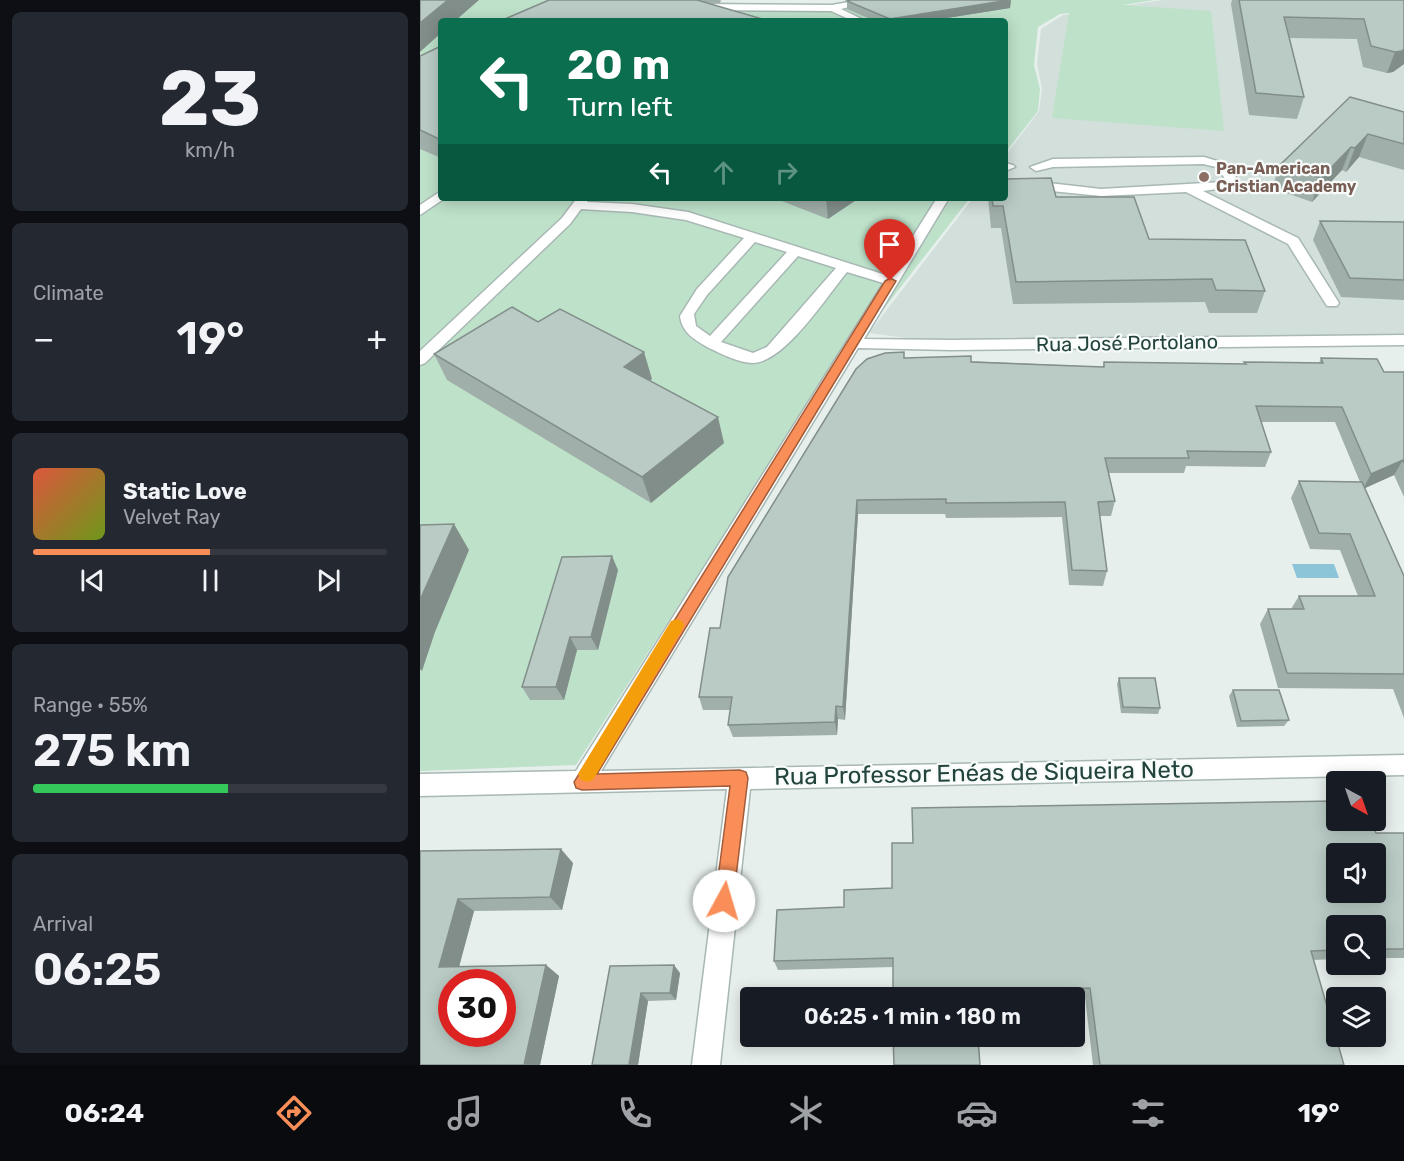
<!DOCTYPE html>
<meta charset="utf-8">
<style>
:root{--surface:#171b24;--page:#242831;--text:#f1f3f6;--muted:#9ea1a6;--line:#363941;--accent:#fa8e58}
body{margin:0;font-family:Rubik,sans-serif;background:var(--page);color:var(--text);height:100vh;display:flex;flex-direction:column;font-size:22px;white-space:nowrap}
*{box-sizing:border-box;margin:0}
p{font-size:20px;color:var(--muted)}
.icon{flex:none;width:33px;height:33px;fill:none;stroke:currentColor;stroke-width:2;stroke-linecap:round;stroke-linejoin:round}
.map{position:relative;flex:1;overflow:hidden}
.details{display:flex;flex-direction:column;gap:12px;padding:12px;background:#0d0f14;width:420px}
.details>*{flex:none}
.hud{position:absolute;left:18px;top:18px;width:570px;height:183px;border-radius:6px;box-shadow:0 3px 15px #0003;background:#0b6e4f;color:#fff;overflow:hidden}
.needle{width:39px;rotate:140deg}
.fabs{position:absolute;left:906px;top:771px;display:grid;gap:12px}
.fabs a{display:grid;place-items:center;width:60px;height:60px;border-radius:6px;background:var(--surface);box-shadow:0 3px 15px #0003;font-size:30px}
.speed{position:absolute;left:18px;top:969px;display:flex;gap:12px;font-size:30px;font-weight:700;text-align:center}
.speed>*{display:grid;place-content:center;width:78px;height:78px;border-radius:50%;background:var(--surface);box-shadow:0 3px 15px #0003;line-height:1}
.speed .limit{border:9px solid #d22;background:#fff;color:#111}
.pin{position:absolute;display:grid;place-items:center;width:51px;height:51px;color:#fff;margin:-62px -26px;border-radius:50% 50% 50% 0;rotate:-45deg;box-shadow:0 0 6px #0007}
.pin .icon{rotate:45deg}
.me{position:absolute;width:66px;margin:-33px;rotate:6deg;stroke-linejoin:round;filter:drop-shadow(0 0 4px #0008)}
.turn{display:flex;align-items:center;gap:21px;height:126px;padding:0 30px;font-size:27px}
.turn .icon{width:78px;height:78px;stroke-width:2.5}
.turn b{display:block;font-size:42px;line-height:51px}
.lanes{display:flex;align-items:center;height:57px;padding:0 30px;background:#0003;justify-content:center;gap:30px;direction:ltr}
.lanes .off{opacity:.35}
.big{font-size:45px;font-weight:600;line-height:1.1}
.details .card{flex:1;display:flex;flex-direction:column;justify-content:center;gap:9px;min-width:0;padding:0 21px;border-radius:9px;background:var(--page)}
.details .dial{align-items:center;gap:0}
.dial b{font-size:78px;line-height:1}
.song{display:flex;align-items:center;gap:18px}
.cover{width:72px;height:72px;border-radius:9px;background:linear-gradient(135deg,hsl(10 70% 55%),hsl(80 70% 35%))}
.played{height:6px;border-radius:3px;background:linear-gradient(90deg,var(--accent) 50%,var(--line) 50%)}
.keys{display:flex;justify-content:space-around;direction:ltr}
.heat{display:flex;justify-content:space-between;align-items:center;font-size:33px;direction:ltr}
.charge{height:9px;border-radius:4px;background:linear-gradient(90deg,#34c759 55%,var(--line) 0)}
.trip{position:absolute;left:320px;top:987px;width:345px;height:60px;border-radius:6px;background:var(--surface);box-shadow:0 3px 15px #0003;font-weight:600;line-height:60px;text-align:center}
.tabs{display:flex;height:96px;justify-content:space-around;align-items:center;background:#090b0e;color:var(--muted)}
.tabs .icon{width:42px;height:42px}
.tabs .selected{color:var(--accent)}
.tabs b{font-size:27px;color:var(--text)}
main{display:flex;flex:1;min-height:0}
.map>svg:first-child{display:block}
</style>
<main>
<section class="details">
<div class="card dial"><b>23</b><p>km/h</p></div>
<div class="card"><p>Climate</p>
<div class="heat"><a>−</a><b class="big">19°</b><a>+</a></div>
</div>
<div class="card">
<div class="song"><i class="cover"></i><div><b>Static Love</b><p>Velvet Ray</p></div></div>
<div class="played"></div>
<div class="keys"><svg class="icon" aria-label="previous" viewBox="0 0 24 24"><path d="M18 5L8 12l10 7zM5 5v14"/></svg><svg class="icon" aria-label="pause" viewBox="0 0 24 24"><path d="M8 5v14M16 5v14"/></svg><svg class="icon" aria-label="next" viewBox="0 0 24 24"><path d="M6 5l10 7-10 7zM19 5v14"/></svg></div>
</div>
<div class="card"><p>Range · 55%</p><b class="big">275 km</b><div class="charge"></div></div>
<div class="card"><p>Arrival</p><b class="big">06:25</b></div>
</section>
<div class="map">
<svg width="984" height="1065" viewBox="0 0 984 1065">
<rect width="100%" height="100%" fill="#e6efec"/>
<!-- built -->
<path fill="#d3dfdb" d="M 742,0 L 984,0 L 984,336 L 523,343 L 449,333 L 553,198 L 585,198 L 585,156 L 619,111 L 622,89 L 617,64 L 621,29 L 643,15 Z"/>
<!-- green -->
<path fill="#bee1ca" d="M 0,0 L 182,0 L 412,9 L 439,21 L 21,21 L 21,198 L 520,198 L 156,765 L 0,771 Z
M 463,0 L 734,0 L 703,5 L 791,11 L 804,131 L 632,118 L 649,13 L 640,14 L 618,27 L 614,65 L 620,89 L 618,111 L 585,153 L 585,21 L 444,21 L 417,9 Z
M 526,198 L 550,198 L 444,334 Z"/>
<!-- water -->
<path fill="#8bc5d7" d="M 872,564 L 914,564 L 919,578 L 877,578 Z"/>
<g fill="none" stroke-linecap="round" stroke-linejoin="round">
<defs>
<path id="service" d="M 784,157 L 804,163 L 816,177 L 811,187 L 783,191 L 878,238 L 919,303 L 917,306 L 907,306 L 868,244 L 766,192 L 681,196 L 611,189 L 605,185 L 611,181 L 681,189 L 802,182 L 804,177 L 796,167 L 783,164 L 633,167 L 616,171 L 610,167 L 633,159 Z
M 585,163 L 593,165 L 595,167 L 585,171 Z
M 21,191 L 21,198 L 25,198 L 0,215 L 0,205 Z
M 157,198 L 169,198 L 167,202 L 212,204 L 268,212 L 475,278 L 477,281 L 470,285 L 427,272 C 407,296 365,362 333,363 C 319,363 302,354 289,348 C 275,340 262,333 260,316 L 277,289 L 324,238 L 266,220 L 212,212 L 161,209 L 150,224 L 5,363 L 0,365 L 0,351 L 142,218 ZM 335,242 L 367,252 L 290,336 L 276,326 L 274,314 L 287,295 ZM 378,256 L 416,268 L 347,347 L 333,353 L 301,342 Z"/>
<path id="minor" d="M 440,0 L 458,0 L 421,9 L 446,21 L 433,21 L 411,11 L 280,10 L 275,7 L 280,4 L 412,5 Z
M 517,198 L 529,198 L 444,339 L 532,340 L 984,335 L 984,345 L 532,350 L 438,348 L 181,771 L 984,755 L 984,775 L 330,789 L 300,1065 L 272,1065 L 307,789 L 0,796 L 0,774 L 156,771 Z"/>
</defs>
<!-- service casing -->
<use href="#service" stroke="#a8b8b4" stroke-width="3"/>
<!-- minor casing -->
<use href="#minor" stroke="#a8b8b4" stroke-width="3"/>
<!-- service -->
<use href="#service" fill="#fff" fill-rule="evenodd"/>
<!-- minor -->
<use href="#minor" fill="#fff" fill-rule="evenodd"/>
</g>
<!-- wall -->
<path fill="#a0afa9" d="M 129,0 L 301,0 L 300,3 Z
M 591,0 L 590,8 L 508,21 L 455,21 L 427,9 L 427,1 Z
M 812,0 L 984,0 L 984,64 L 973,72 L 967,73 L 943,67 L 937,39 L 869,38 L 884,97 L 877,119 L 829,115 L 811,4 Z
M 21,46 L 21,158 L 0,149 L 0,56 Z
M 984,112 L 984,170 L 939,157 L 926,172 L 922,170 L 892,202 L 852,188 L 860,165 Z
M 636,197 L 845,291 L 837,313 L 789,313 L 785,302 L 593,304 L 581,228 L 571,228 L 568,198 Z
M 354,198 L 439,198 L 408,219 Z
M 900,221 L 984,222 L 984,300 L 921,297 L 893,240 Z
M 118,322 L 232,379 L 230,380 L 304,443 L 231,503 L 27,380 L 14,354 Z
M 484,358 L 683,367 L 684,362 L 824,364 L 824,362 L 899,363 L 901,358 L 964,372 L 984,372 L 984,497 L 974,475 L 945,488 L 984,576 L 984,718 L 973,689 L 858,688 L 840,624 L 848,609 L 871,609 L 879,596 L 938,596 L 920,550 L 890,549 L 871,498 L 879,481 L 940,482 L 915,422 L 841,422 L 851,452 L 845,467 L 766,466 L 764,473 L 689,473 L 695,501 L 691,516 L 680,516 L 687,571 L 683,586 L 649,585 L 642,517 L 526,518 L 525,514 L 438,514 L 425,720 L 418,719 L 417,735 L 313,737 L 308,725 L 310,710 L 283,710 L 279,697 L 300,628 Z
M 198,570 L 178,650 L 157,650 L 144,700 L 110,700 L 102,687 Z
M 699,678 L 740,708 L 738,714 L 701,713 L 697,684 Z
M 813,690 L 869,720 L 864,726 L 817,727 L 809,696 Z
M 956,833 L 984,833 L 984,958 L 956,958 L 956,926 L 916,926 L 916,959 L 893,960 L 924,1065 L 673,1065 L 665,997 L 473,998 L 473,967 L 358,970 L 354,961 L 424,907 L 472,888 Z
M 0,851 L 153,863 L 142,910 L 54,911 L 39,967 L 126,965 L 139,976 L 120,1065 L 0,1065 Z
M 190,966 L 260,973 L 256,1000 L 228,1001 L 218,1065 L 172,1065 Z
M 473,1036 L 601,1037 L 598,1044 L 559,1045 Z"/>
<!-- shaded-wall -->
<path fill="#828e8a" d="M 28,0 L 59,0 L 35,21 L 21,21 L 21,33 L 0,52 L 0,23 Z
M 591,0 L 590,8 L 508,21 L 470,21 L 470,19 Z
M 984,49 L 984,64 L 973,72 L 967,73 L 975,52 Z
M 948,134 L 939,157 L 926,172 L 935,148 Z
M 931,147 L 922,170 L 892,202 L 901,178 Z
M 406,198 L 439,198 L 408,219 Z
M 224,352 L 232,379 L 212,393 L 204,367 Z
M 298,417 L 304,443 L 231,503 L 222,477 Z
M 983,460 L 974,475 L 943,489 L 951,474 Z
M 437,500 L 438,514 L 425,720 L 423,707 Z
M 34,524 L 49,550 L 15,632 L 2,671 L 0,669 L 0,600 Z
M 192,556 L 198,570 L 178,650 L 171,637 Z
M 150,637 L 157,650 L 144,700 L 136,687 Z
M 416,706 L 418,719 L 417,735 L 415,722 Z
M 141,849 L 153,863 L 142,910 L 130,897 Z
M 38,899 L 54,911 L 36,978 L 19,967 Z
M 126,965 L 139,976 L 120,1065 L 104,1065 Z
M 254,965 L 260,973 L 256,1000 L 250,993 Z
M 221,993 L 228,1001 L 218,1065 L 209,1065 Z"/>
<!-- building -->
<path fill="#bacbc5" stroke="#828e8a" stroke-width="1.5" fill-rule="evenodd" d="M 0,0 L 28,0 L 0,23 Z
M 129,0 L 277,0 L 349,21 L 80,21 Z
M 431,0 L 589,0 L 470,19 L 427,1 Z
M 819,0 L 984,0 L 984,49 L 982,51 L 975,52 L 951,46 L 944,19 L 864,17 L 884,97 L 836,93 Z
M 21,46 L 21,140 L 0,130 L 0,56 Z
M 930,97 L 984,112 L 984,144 L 948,134 L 935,148 L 931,147 L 901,178 L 860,165 Z
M 631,178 L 636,197 L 714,197 L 729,239 L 825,240 L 845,291 L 796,290 L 792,279 L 596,282 L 583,206 L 573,206 L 572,198 L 585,198 L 585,179 Z
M 900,221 L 984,222 L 984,280 L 930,278 Z
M 92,307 L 118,322 L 140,309 L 224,352 L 204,367 L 298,417 L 222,477 L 14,354 Z
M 484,352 L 484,358 L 551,356 L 551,362 L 684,367 L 684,362 L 826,364 L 824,362 L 903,363 L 901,358 L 957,359 L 964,372 L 984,372 L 984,463 L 983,460 L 951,474 L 922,407 L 836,406 L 851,452 L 767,451 L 769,458 L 685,458 L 695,501 L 678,502 L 687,571 L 652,570 L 645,502 L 526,503 L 526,499 L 437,500 L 423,707 L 416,706 L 415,722 L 308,725 L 312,697 L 279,697 L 290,628 L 300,628 L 308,577 L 436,369 L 447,359 L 465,353 Z
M 879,481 L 942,482 L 984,576 L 984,674 L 867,673 L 848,609 L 884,609 L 879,596 L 955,596 L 930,534 L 899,533 Z
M 34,524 L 0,600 L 0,525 Z
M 192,556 L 171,637 L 150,637 L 136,687 L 102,687 L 142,557 Z
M 699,678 L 735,678 L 740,708 L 703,707 Z
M 813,690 L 859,690 L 869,720 L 821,721 Z
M 916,801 L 916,820 L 951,820 L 956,833 L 984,833 L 984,949 L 956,949 L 956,926 L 916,926 L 916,950 L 891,951 L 924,1065 L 680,1065 L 670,988 L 597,990 L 598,998 L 473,998 L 473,958 L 354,961 L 357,910 L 424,907 L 424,890 L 472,888 L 472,843 L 493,843 L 492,808 ZM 916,854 L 956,854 L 956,892 L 916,892 Z
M 141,849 L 130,897 L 38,899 L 19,967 L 126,965 L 104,1065 L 0,1065 L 0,851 ZM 32,982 L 82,982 L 82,1034 L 32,1034 Z
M 254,965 L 250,993 L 221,993 L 209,1065 L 172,1065 L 190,966 Z
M 473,1036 L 601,1036 L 601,1037 L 558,1038 L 560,1065 L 474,1065 Z"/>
<!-- route -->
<path fill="#fa8e58" stroke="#a25c39" stroke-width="1.5" d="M 470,278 L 476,281 L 177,774 L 320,770 L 326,772 L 328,778 L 313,901 L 311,907 L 304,910 L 298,907 L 295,901 L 310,786 L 162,790 L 156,788 L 154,782 L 465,281 Z"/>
<!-- slow -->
<path fill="#f59e0b" d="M 257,619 L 262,621 L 264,625 L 262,630 L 173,780 L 167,782 L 161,780 L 158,774 L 161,769 L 251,621 Z"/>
<!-- markers -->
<circle fill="#8d6e63" stroke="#f7fbf9" stroke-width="2" cx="784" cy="177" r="6"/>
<g text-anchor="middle" stroke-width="4.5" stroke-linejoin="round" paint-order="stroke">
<!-- far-education labels -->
<g font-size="16" font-weight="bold" fill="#785e54" stroke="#f7fbf9" text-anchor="start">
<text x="796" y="174">Pan-American<tspan x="796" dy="18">Cristian Academy</tspan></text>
</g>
<!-- street labels -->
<g font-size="20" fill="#23433d" stroke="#f7fbf9">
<text transform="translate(707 343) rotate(-1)" y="7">Rua José Portolano</text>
</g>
<!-- near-street labels -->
<g font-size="24" fill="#23433d" stroke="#f7fbf9">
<text transform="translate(564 773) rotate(-1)" y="8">Rua Professor Enéas de Siqueira Neto</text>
</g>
</g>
</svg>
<div class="fabs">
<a><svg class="needle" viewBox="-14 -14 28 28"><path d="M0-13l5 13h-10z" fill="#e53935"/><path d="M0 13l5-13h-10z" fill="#9ea1a6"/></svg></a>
<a><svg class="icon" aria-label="sound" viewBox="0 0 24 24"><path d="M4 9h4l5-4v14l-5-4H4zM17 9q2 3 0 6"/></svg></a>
<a><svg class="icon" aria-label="search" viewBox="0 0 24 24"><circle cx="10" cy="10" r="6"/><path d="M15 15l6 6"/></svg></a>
<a><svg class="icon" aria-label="layers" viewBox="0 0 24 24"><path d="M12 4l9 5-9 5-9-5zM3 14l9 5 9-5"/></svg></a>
</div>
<div class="speed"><div class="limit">30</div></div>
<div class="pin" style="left:470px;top:281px;background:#d93025"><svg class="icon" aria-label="arrive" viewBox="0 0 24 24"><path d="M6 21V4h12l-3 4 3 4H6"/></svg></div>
<svg class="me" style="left:304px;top:901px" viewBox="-20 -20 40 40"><circle r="19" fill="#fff"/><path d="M0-13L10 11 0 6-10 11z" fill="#fa8e58"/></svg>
<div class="trip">06:25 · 1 min · 180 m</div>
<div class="hud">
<div class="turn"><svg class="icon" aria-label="left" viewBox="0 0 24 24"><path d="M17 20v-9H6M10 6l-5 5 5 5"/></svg><div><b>20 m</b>Turn left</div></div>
<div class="lanes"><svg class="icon" aria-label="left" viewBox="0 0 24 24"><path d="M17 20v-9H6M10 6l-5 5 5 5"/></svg><svg class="icon off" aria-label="ahead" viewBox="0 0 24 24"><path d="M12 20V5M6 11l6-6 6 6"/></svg><svg class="icon off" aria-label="right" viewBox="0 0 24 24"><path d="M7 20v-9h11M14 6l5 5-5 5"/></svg></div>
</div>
</div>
</main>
<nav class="tabs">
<b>06:24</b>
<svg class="icon selected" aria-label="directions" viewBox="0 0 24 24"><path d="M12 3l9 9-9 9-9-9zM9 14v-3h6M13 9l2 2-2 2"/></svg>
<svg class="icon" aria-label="music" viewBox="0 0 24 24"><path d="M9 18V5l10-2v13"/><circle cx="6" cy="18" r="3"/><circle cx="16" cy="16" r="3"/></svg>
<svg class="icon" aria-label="phone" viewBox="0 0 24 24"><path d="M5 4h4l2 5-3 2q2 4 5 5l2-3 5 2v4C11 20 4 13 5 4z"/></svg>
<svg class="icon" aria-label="climate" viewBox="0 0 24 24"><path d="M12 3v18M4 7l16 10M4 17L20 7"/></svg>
<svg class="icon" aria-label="car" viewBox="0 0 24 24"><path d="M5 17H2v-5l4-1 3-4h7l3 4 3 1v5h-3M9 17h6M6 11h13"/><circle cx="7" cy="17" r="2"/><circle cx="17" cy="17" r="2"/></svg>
<svg class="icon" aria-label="filters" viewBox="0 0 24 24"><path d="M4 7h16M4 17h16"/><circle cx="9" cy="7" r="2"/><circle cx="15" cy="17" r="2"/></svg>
<b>19°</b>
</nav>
